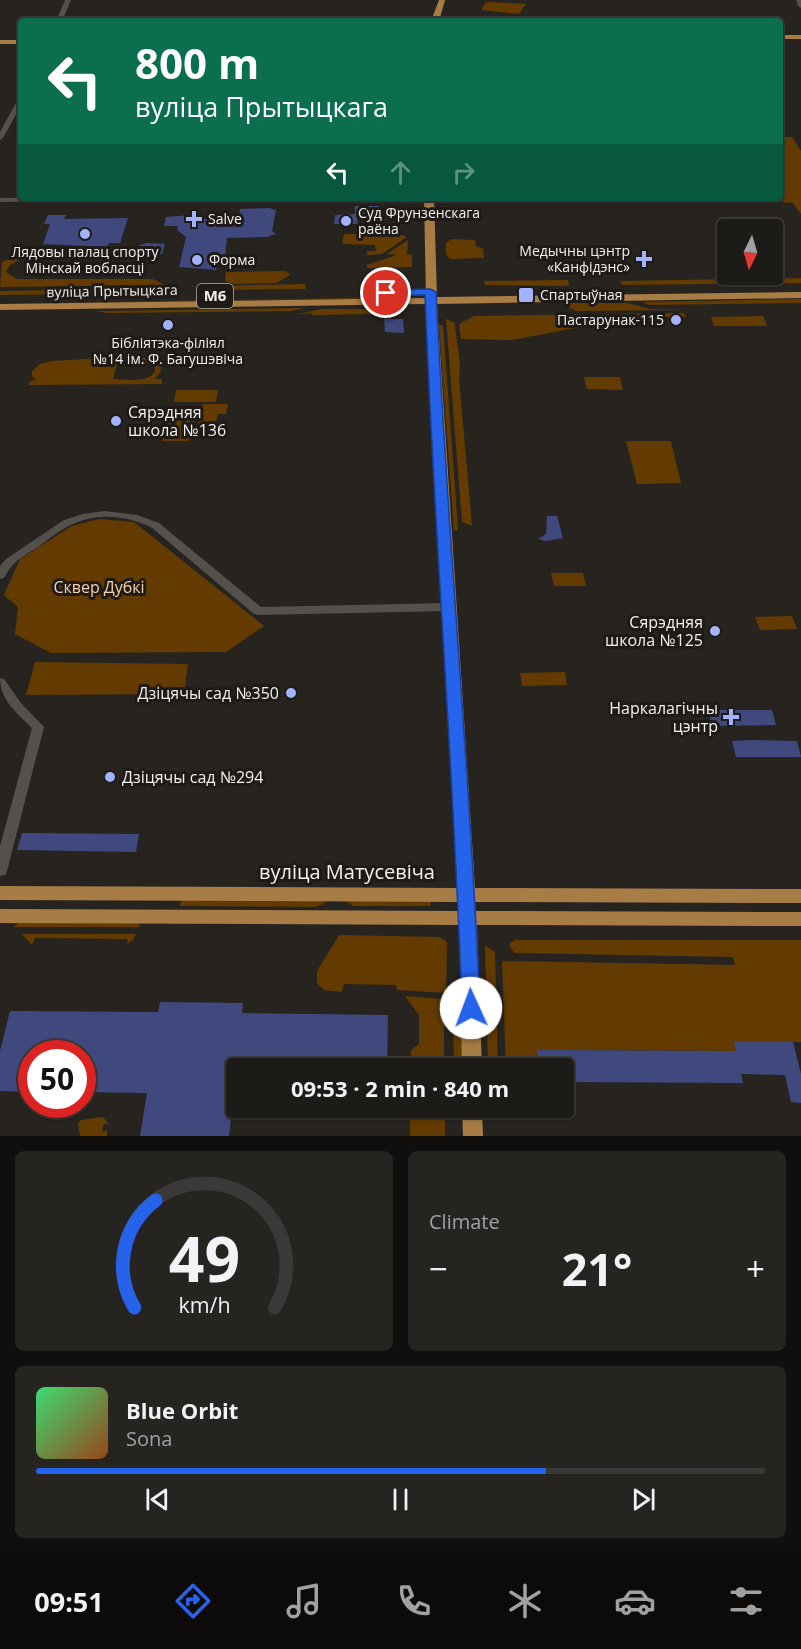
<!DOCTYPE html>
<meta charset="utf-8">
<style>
:root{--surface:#1d1b18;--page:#252421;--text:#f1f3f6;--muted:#a0a1a2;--line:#3b3937;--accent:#2563eb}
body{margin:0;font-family:"Open Sans",sans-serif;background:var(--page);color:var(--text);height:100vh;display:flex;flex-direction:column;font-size:22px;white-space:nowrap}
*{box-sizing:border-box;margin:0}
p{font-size:20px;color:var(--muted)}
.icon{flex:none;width:33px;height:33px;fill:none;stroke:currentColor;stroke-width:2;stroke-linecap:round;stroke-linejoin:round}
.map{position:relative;height:1136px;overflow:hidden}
.sheet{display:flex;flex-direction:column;gap:15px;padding:15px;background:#100f0d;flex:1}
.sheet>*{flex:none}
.hud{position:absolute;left:18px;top:18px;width:765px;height:183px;border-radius:6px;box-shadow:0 2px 4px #0004,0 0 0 2px var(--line);background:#0b6e4f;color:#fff;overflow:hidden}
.needle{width:39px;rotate:185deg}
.fabs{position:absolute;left:717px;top:219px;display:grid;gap:12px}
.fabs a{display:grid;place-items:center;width:66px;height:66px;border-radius:6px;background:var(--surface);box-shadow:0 2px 4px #0004,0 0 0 2px var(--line);font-size:30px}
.speed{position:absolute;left:18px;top:1040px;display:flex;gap:12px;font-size:30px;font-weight:700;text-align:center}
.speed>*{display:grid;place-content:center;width:78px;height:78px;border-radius:50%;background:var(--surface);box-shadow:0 2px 4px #0004,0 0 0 2px var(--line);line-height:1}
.speed .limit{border:9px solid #d22;background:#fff;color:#111}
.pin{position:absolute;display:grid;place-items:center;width:51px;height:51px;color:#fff;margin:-26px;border:3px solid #fff;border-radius:50%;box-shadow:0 2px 6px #0007}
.me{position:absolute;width:66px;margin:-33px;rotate:358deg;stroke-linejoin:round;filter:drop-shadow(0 0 4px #0008)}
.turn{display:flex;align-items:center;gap:21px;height:126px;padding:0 18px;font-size:27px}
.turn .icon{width:78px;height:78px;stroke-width:2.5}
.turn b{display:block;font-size:42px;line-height:51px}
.lanes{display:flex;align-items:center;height:57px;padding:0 18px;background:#0003;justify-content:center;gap:30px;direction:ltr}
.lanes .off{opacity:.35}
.big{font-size:45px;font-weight:700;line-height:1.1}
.sheet .widget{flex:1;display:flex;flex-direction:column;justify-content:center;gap:9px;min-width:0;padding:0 21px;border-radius:9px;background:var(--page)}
.sheet .dial{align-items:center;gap:0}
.dial svg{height:156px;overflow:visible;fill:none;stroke:var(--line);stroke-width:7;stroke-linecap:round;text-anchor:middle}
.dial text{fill:var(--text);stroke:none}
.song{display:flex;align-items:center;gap:18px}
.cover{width:72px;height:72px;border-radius:9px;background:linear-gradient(135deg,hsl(140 70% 55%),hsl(20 70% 35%))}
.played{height:6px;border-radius:3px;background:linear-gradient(90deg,var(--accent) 70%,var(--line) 70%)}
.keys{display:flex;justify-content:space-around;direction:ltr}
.heat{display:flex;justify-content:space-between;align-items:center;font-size:33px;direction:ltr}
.sheet .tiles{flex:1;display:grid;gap:15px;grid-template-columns:1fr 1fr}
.widget:last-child{grid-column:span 2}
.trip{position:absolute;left:226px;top:1058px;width:348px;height:60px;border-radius:6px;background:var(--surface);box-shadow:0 2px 4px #0004,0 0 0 2px var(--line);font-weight:700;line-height:60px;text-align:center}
.dock{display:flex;height:96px;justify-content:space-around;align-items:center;background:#0c0b0a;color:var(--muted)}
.dock .icon{width:42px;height:42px}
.dock .current{color:var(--accent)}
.dock b{font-size:27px;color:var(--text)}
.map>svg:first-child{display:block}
</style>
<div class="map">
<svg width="801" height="1136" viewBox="0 0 801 1136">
<rect width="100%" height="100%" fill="#272420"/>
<!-- green -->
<path fill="#633b00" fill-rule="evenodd" d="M 485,3 L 490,2 L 526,4 L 519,14 L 481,10 Z
M 780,137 L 792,137 L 801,151 L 801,214 L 792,202 L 784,203 L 780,196 Z
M 344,234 L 402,235 L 407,237 L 382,254 L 367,255 L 367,251 L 376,251 L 375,245 L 342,244 Z
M 452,239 L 475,240 L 476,247 L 483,248 L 484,258 L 450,259 L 446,254 L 446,243 Z
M 408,240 L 407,254 L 412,255 L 412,267 L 367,268 L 367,265 L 397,255 L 387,254 Z
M 16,257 L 24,257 L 10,265 L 6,272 L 17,279 L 153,279 L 165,285 L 0,287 L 2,262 Z
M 286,271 L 290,275 L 276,283 L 232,284 L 225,281 L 226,272 Z
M 801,278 L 801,283 L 622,285 L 620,281 Z
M 568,280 L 569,285 L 563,286 L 485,285 L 484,281 Z
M 305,284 L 306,289 L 215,290 L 202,286 Z
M 165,288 L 155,293 L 0,295 L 0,291 Z
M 409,297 L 406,298 L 0,304 Z
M 801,299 L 801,303 L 649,305 L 643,302 Z
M 567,303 L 627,303 L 650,309 L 684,310 L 576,311 L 570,308 Z
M 303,308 L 292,311 L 107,313 L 96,311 Z
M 321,309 L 387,309 L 374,314 L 314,315 L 310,313 L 294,315 Z
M 684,313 L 686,317 L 632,317 L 512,340 L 461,339 L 459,324 L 474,316 Z
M 763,316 L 767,326 L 714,326 L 711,317 Z
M 446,319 L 455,323 C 456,344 462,358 459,378 L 472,526 L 462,522 Z
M 439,325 L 443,325 L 458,530 L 454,531 Z
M 102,358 L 147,358 L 147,361 L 156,362 L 161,367 L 160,373 L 154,379 L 162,379 L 162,384 L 29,385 L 30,381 L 36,380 L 32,376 L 32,371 L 40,364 L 52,361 ZM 117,363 L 147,363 L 154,366 L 155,371 C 148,384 127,379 113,379 Z
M 584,377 L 620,377 L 623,390 L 587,389 Z
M 176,390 L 218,390 L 216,402 L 174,402 Z
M 203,404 L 228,404 L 226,414 L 218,414 L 216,421 L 209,421 L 207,429 L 197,429 Z
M 193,410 L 197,413 L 189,441 L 162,441 L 170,411 Z
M 626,441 L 671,441 L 681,483 L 637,484 Z
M 99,519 L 134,522 L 264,626 L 226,652 L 51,653 L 15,634 L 18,607 L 4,595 L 20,559 L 72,526 Z
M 551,573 L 583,573 L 586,586 L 554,586 Z
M 792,616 L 797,629 L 760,630 L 755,617 Z
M 35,662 L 188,664 L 184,694 L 26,695 Z
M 565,672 L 567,685 L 522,686 L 520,673 Z
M 182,897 L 324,901 L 325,903 L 315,907 L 180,906 Z
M 430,899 L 431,906 L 353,906 L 347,902 L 349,900 Z
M 21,921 L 137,922 L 141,927 L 13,927 Z
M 22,934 L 136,934 L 133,940 L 127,944 L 128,939 L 35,938 L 32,945 Z
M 339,935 L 439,937 L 447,942 L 446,993 L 397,990 L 396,985 L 344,984 L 342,992 L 324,990 L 317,983 L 317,971 Z
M 515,940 L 801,940 L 801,1042 L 735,1042 L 736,1051 L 537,1050 L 538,1068 L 506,1068 L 502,961 L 735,965 L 733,957 L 514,953 L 509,944 Z
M 485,945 L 495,952 L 498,1068 L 488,1068 Z
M 405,996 L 444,999 L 444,1068 L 410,1068 L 411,1050 L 419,1044 L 419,1015 Z
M 453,1017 L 462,1018 L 463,1068 L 454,1068 Z
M 410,1107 L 445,1107 L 445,1136 L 410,1136 Z
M 103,1117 L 109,1124 L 104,1124 L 102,1131 L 107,1131 L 107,1136 L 80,1136 L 78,1124 L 81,1120 Z"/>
<!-- building -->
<path fill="#3f497d" d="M 355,206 L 379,206 L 379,214 L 356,214 L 358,224 L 334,224 L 335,215 L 355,214 Z
M 269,208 L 276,210 L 272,231 L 276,234 L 267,237 L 227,238 L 224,266 L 216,266 L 217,270 L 179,267 L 186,237 L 177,230 L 178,226 L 164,226 L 166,217 L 191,215 L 202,219 L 239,219 L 240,209 Z
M 48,215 L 66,215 L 64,219 L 128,218 L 120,243 L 109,243 L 107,247 L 43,244 L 50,224 L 44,224 Z
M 147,243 L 165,244 L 162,254 L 142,257 L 137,255 L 140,245 Z
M 384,319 L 403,319 L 404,333 L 385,332 Z
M 547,516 L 557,516 L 563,538 L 546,541 L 538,539 L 546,534 Z
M 708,710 L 772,710 L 776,725 L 712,726 Z
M 753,740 L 797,741 L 801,757 L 736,757 L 732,741 Z
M 22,833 L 139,834 L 136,852 L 17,850 Z
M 160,1002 L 243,1003 L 242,1013 L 388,1015 L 387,1068 L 237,1068 L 237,1099 L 233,1099 L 229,1136 L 140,1136 L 147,1093 L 82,1092 L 82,1053 L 32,1053 L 32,1092 L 0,1091 L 0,1051 L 10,1011 L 158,1012 Z
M 734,1042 L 793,1042 L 801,1074 L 801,1103 L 791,1102 L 785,1075 L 741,1074 L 743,1083 L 564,1082 L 564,1068 L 538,1068 L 537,1050 L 736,1051 Z"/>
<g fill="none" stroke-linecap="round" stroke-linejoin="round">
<!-- minor -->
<path fill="#54504c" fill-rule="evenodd" d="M 65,0 L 71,0 L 62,21 L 56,21 Z
M 796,0 L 801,0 L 801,8 L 798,6 Z
M 21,97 L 21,105 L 3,138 L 0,140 L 0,132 L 18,99 Z
M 0,198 L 150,198 L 146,200 L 0,202 Z
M 104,511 L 137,515 L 159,523 L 261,607 L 448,603 L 453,607 L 448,611 L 258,615 L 254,614 L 151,527 C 126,515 94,512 69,526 C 58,531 48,540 38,547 C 22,557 13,561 4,578 L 0,579 L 0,566 L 6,559 L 64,520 L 83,514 Z
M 0,678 L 4,679 L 21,703 L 44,727 L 7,871 L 5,875 L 0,876 L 0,846 L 32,728 C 17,713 0,700 0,678 Z"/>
<!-- major -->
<path fill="#a77c45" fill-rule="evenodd" d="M 439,0 L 445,0 L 439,21 L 431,21 Z
M 780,35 L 801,35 L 801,39 L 780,39 Z
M 0,40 L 21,40 L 21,44 L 0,44 Z
M 424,198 L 434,198 L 437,297 L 801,292 L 801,298 L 437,304 L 475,888 L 801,889 L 801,903 L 475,902 L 476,911 L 801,912 L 801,926 L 477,925 L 482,1068 L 462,1068 L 459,925 L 0,923 L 0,909 L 458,911 L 458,902 L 0,900 L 0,886 L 458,888 L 426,304 L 0,310 L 0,304 L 426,298 Z
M 462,1107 L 482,1107 L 483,1136 L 463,1136 Z"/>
</g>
<!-- route -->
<path fill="#2563eb" stroke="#184099" stroke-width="1.5" d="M 430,289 L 436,292 C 447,531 470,769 480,1008 L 478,1013 L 471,1016 L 464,1013 L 462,1008 C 454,770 434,533 425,295 L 386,296 L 381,293 L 386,290 Z"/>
<!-- markers -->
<g fill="#a2b2fd" stroke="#1e1a17" stroke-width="2">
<path d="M191 210h6v6h6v6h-6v6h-6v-6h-6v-6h6z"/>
<circle cx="346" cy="221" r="6"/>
<circle cx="85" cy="234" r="6"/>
<path d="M641 250h6v6h6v6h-6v6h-6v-6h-6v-6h6z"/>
<circle cx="197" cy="260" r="6"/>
<rect x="518" y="287" width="16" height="16" rx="3"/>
<circle cx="676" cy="320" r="6"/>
<circle cx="168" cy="325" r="6"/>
<circle cx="116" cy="421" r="6"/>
<circle cx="715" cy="631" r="6"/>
<circle cx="291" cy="693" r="6"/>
<path d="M728 708h6v6h6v6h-6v6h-6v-6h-6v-6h6z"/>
<circle cx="110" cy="777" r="6"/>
</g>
<g text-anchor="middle" stroke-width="6" stroke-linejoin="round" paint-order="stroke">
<!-- far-poi labels -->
<g font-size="14" fill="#f3f1ee" stroke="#1e1a17" text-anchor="start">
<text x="358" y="218">Суд Фрунзенскага<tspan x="358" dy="16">раёна</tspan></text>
<text x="208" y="224">Salve</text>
<text x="630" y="256" text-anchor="end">Медычны цэнтр<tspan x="630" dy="16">«Канфідэнс»</tspan></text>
<text x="85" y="257" text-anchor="middle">Лядовы палац спорту<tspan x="85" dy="16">Мінскай вобласці</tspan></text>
<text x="209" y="265">Форма</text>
<text x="540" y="300">Спартыўная</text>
<text x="664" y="325" text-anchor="end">Пастарунак-115</text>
<text x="168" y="348" text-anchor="middle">Бібліятэка-філіял<tspan x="168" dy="16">№14 ім. Ф. Багушэвіча</tspan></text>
</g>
<!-- far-street labels -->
<g font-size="14" fill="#f3f1ee" stroke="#1e1a17">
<text transform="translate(112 291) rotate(-1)" y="5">вуліца Прытыцкага</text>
</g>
<!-- shield labels -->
<rect fill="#1e1a17" stroke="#b3b0ae" stroke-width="1.5" x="197" y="284" width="36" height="24" rx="4.5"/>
<g font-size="15" font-weight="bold" fill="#f3f1ee">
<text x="215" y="301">М6</text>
</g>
<!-- poi labels -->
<g font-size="16" fill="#f3f1ee" stroke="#1e1a17" text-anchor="end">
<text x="128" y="418" text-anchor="start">Сярэдняя<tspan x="128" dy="18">школа №136</tspan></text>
<text x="703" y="628">Сярэдняя<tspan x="703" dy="18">школа №125</tspan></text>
<text x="279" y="699">Дзіцячы сад №350</text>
<text x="718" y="714">Наркалагічны<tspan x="718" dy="18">цэнтр</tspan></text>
<text x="122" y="783" text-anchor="start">Дзіцячы сад №294</text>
</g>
<!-- park labels -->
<g font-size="16" fill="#f8d1a6" stroke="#1e1a17">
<text x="99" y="593">Сквер Дубкі</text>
</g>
<!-- near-street labels -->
<g font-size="20" fill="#f3f1ee" stroke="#1e1a17">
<text x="347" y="879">вуліца Матусевіча</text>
</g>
</g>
</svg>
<div class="fabs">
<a><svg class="needle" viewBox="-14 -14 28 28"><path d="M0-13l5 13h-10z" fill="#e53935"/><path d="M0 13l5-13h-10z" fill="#a0a1a2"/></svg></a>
</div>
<div class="speed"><div class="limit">50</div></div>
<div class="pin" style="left:386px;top:293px;background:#d93025"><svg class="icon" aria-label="arrive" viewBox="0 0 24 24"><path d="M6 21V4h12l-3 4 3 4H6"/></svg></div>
<svg class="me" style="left:471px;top:1008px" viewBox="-20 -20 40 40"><circle r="19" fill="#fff"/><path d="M0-13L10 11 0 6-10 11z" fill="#2563eb"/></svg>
<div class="trip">09:53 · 2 min · 840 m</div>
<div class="hud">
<div class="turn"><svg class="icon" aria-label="left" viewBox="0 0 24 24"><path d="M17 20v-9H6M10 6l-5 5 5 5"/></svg><div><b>800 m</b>вуліца Прытыцкага</div></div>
<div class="lanes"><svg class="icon" aria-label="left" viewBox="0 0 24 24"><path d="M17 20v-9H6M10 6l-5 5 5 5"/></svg><svg class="icon off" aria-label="ahead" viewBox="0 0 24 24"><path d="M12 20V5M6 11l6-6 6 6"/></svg><svg class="icon off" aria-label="right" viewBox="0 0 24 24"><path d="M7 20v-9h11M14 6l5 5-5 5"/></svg></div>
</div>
</div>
<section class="sheet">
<div class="tiles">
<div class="widget dial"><svg viewBox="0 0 100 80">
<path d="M14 69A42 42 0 1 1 86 69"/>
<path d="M14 69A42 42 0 0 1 25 14" stroke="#2563eb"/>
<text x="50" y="56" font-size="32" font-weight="700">49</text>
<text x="50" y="72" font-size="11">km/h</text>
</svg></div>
<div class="widget"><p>Climate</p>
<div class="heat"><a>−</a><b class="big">21°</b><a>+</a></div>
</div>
<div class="widget">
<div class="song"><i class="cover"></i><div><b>Blue Orbit</b><p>Sona</p></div></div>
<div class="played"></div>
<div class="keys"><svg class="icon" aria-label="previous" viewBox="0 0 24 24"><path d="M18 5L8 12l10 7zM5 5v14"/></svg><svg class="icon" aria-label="pause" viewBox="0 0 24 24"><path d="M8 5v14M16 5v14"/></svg><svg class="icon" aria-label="next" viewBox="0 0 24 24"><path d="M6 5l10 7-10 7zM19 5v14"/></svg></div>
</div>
</div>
</section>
<nav class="dock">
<b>09:51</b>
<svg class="icon current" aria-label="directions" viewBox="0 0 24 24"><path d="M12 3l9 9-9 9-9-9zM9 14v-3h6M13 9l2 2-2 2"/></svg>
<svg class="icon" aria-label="music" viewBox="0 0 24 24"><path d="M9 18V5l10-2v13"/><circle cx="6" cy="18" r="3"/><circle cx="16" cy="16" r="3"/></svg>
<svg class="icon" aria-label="phone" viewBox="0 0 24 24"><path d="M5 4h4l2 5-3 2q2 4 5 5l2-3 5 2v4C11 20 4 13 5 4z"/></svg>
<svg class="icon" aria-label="climate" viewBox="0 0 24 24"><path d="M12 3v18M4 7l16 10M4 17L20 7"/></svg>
<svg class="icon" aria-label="car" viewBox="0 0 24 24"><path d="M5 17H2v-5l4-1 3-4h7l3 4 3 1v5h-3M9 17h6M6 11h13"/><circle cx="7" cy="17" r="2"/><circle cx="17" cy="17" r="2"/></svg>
<svg class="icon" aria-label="filters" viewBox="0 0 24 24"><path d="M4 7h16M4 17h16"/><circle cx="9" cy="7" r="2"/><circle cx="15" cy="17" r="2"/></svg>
</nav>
